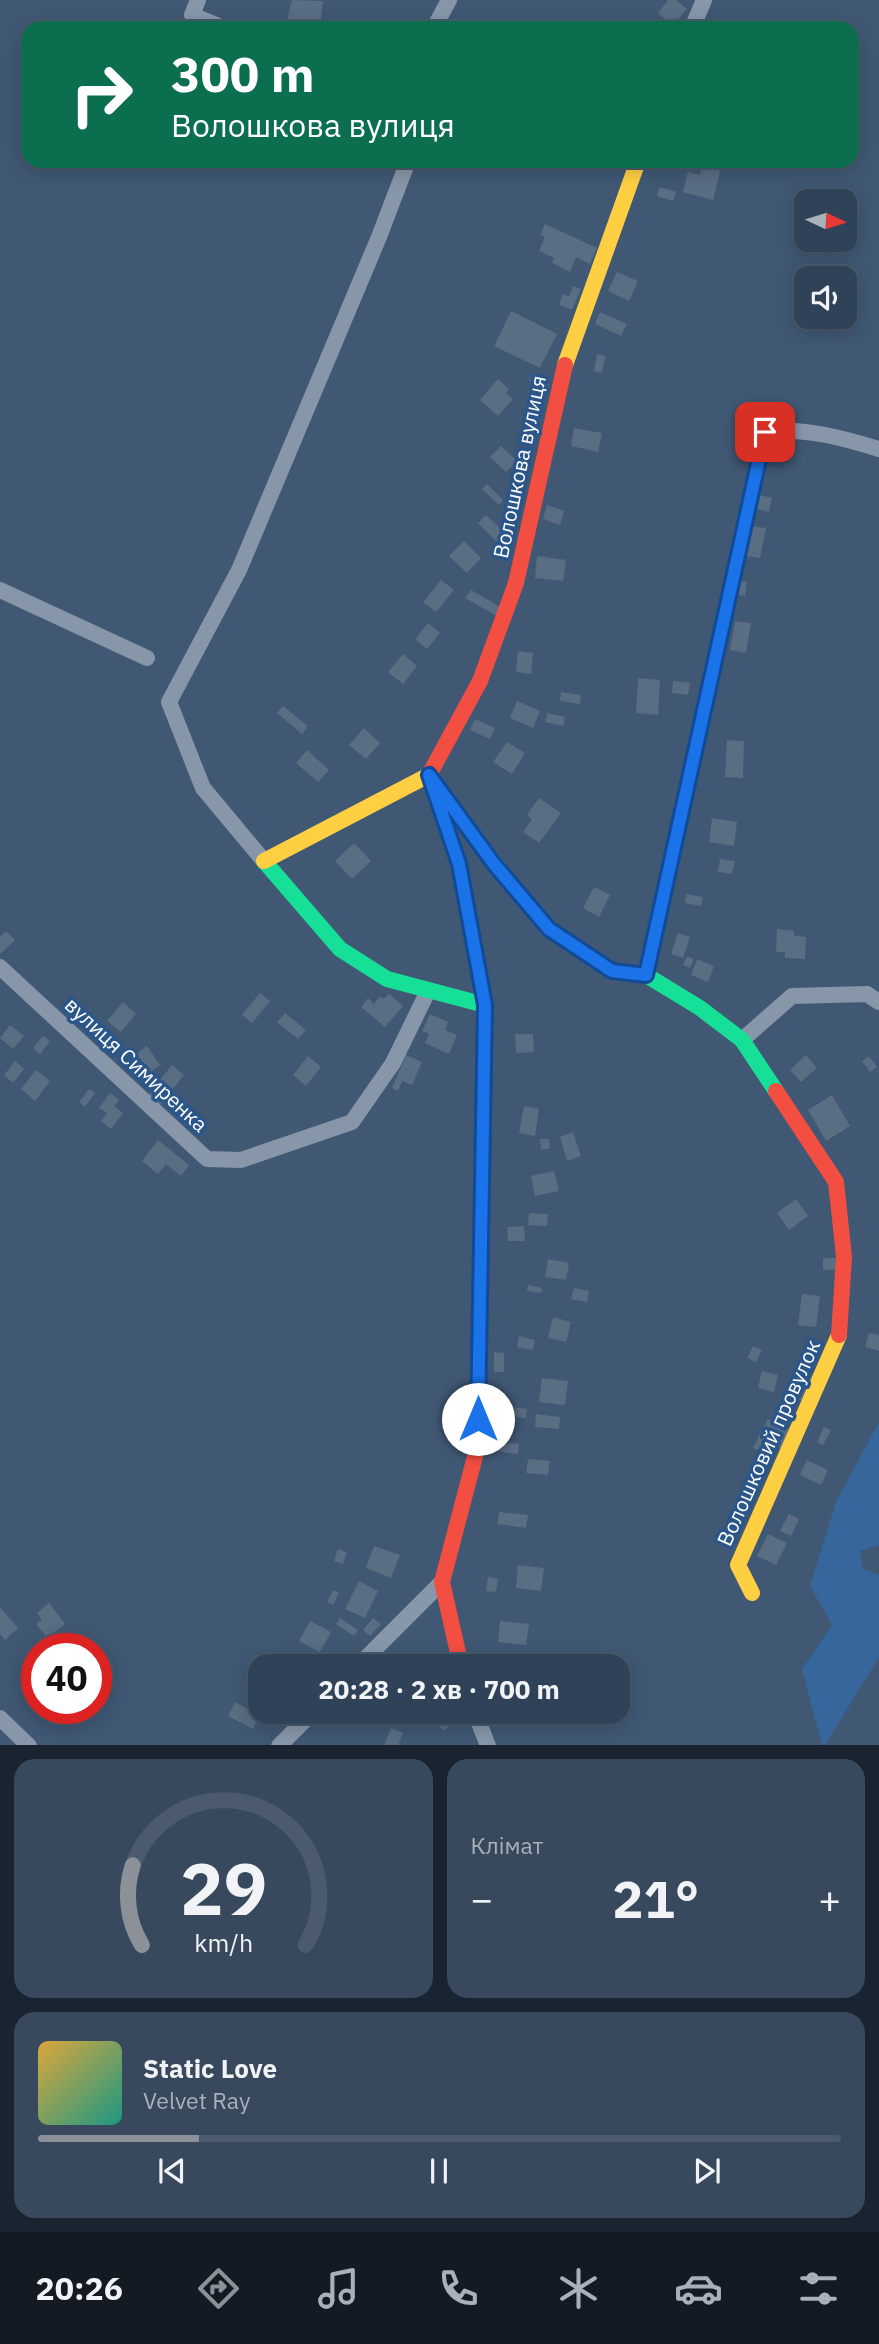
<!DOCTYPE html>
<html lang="uk">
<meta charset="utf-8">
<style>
:root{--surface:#304257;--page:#38495d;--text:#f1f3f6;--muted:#a8b0ba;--line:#4b5b6d;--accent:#8c9099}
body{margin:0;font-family:"IBM Plex Sans",sans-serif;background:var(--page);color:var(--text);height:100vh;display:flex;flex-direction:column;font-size:26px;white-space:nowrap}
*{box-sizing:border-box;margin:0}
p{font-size:23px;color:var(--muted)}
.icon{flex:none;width:38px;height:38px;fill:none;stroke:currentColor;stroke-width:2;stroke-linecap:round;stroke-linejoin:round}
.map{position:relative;height:1745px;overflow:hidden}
.drawer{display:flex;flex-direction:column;gap:14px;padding:14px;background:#1a2430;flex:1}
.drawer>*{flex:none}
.hud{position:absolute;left:21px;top:21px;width:838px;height:147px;border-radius:21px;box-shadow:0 4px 18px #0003,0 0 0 2px var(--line);background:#0b6e4f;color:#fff;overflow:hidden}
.needle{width:46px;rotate:94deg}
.tools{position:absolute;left:794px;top:189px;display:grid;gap:14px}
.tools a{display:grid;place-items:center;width:63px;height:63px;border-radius:14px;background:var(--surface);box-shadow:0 4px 18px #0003,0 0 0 2px var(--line);font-size:35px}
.speed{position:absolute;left:21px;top:1633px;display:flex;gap:14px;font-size:35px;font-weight:700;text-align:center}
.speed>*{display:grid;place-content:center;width:91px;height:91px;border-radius:50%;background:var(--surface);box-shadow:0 4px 18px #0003,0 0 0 2px var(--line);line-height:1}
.speed .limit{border:10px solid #d22;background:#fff;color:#111}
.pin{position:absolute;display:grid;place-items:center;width:60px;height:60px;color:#fff;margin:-30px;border-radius:14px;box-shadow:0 4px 10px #0006}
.me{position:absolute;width:77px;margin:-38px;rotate:0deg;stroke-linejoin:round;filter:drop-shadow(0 0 5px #0008)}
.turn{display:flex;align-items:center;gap:24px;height:147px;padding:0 35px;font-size:32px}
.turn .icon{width:91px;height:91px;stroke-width:2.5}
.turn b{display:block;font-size:49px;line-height:60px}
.big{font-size:52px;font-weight:700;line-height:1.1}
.drawer .tile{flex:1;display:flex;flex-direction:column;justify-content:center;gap:10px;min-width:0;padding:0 24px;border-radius:21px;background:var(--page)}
.drawer .dial{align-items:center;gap:0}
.dial svg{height:182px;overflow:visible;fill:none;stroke:var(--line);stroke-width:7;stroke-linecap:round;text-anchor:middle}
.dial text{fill:var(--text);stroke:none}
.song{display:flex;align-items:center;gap:21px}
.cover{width:84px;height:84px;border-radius:10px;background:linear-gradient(135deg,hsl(40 70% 55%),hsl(170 70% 35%))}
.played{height:7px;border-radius:4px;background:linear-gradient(90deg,var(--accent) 20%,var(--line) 20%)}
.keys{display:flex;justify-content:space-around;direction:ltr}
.heat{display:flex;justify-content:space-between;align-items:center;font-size:38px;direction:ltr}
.drawer .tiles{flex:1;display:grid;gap:14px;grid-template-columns:1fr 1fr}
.tile:last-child{grid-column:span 2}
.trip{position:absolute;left:248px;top:1654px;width:382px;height:70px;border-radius:21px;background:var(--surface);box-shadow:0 4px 18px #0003,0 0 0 2px var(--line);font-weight:700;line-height:70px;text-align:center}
.dock{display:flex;height:112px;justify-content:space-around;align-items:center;background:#131a23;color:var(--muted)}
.dock .icon{width:49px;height:49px}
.dock .on{color:var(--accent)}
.dock b{font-size:32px;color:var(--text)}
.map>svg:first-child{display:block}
</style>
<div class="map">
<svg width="879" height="1746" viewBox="0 0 879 1746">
<rect width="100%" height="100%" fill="#405874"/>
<!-- green -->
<path fill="#36669b" d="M 879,1422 L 879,1545 L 860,1551 L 863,1569 L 879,1575 L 879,1657 L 825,1745 L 822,1745 L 802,1669 L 832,1625 L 810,1586 L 836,1502 Z"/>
<!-- building -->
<path fill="#596d83" d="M 292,0 L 323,1 L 320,28 L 285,27 Z
M 668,0 L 676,0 L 687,9 L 673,25 L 658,13 Z
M 702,166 L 720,171 L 713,200 L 683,192 L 688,172 L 700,175 Z
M 660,187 L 676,192 L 673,201 L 657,196 Z
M 545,224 L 597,248 L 590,264 L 576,257 L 570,272 L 552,263 L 554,258 L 539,251 L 545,237 L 540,235 Z
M 617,272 L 638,281 L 629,301 L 608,291 Z
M 573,286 L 581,289 L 572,310 L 559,305 L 563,294 L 569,296 Z
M 511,311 L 557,334 L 540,368 L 494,346 Z
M 600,312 L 627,324 L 621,336 L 595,324 Z
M 597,354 L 605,356 L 602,373 L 594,371 Z
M 535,373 L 549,385 L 542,393 L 529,381 Z
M 498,379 L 509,389 L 506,393 L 513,399 L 498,416 L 480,400 Z
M 574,428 L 602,433 L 598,452 L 571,446 Z
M 501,446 L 517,461 L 506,472 L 490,457 Z
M 487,484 L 503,500 L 499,505 L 482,489 Z
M 756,494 L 772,498 L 769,512 L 753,508 Z
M 547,505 L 564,511 L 560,525 L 543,519 Z
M 486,515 L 507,535 L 499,544 L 478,523 Z
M 751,526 L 766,528 L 760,558 L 746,556 Z
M 464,541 L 481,558 L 467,573 L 449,556 Z
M 537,556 L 566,560 L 563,581 L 535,578 Z
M 441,580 L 454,590 L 436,612 L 423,602 Z
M 735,581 L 747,582 L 745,596 L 733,594 Z
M 471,590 L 502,608 L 497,616 L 465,598 Z
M 735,621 L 751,623 L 746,653 L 730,650 Z
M 428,623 L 440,633 L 427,649 L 415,639 Z
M 518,651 L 533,653 L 531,674 L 516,672 Z
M 403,654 L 417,666 L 403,684 L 388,672 Z
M 638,678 L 660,680 L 658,715 L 636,713 Z
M 673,681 L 690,683 L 688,695 L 672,693 Z
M 561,692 L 581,695 L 580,704 L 560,701 Z
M 517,701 L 540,711 L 533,728 L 510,718 Z
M 283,706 L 308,726 L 302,734 L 277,713 Z
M 547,713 L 565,717 L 563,726 L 545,722 Z
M 475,719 L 495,728 L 490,739 L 470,730 Z
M 364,728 L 380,743 L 366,759 L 349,745 Z
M 727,740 L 744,741 L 743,778 L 725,777 Z
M 507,742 L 525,753 L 512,774 L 493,762 Z
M 307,750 L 329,770 L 318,782 L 296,763 Z
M 539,798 L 561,813 L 539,843 L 523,832 L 532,819 L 527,815 Z
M 712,818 L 737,822 L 734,846 L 709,842 Z
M 354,843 L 371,861 L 352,879 L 335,861 Z
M 720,859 L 735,861 L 732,874 L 718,872 Z
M 594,887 L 610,895 L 599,917 L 583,908 Z
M 686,894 L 703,897 L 701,906 L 685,903 Z
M 777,929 L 794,931 L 794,936 L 806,937 L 805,959 L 785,958 L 785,952 L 776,952 Z
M 6,931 L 15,940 L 0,954 L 0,937 Z
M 678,933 L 690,937 L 683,958 L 671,954 Z
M 687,956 L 694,959 L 690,968 L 683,965 Z
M 697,959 L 714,966 L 708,982 L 691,975 Z
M 260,993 L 270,1001 L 252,1023 L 242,1015 Z
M 389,994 L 403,1006 L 385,1027 L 361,1007 L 368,998 L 374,1004 L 380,996 L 384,999 Z
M 123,1002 L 136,1014 L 121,1032 L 107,1021 Z
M 285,1013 L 306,1030 L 298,1039 L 277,1022 Z
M 430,1014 L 448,1022 L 445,1030 L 457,1035 L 449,1054 L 425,1043 L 429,1034 L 422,1031 Z
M 10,1025 L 24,1036 L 13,1049 L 0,1038 Z
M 515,1034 L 533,1034 L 534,1052 L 516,1053 Z
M 43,1036 L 50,1041 L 40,1054 L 33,1048 Z
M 147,1046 L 160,1065 L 145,1076 L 132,1057 Z
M 406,1055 L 422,1062 L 412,1085 L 402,1081 L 398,1091 L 392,1088 Z
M 806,1055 L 817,1068 L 801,1082 L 790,1070 Z
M 308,1056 L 321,1067 L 306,1086 L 293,1075 Z
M 869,1056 L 877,1067 L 870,1072 L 862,1061 Z
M 15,1061 L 24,1069 L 13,1083 L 4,1075 Z
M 172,1065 L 184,1075 L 159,1106 L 147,1096 Z
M 36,1070 L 50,1081 L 35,1101 L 21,1089 Z
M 89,1089 L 95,1093 L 85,1107 L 79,1102 Z
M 110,1093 L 119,1100 L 114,1106 L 123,1113 L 111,1129 L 101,1121 L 107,1113 L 99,1108 Z
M 832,1095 L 850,1126 L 826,1141 L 808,1110 Z
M 524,1106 L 539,1109 L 535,1136 L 519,1133 Z
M 573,1132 L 581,1156 L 567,1161 L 560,1137 Z
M 540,1139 L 549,1139 L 550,1149 L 541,1149 Z
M 158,1140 L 189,1165 L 181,1176 L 166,1164 L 158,1174 L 142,1161 Z
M 554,1171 L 559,1191 L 535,1196 L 531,1176 Z
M 796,1199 L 808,1216 L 789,1230 L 777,1213 Z
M 529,1213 L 548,1214 L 547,1226 L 528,1225 Z
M 524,1226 L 525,1241 L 508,1241 L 507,1227 Z
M 823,1258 L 838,1258 L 839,1270 L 823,1270 Z
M 548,1259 L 569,1263 L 566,1280 L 545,1277 Z
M 528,1285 L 542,1288 L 541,1293 L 527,1291 Z
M 574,1288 L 589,1291 L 587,1302 L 571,1299 Z
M 802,1294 L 820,1296 L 816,1327 L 798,1325 Z
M 553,1317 L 571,1322 L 566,1342 L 548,1338 Z
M 869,1333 L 879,1335 L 879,1351 L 865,1347 Z
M 519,1336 L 535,1340 L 533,1350 L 517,1347 Z
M 753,1346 L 762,1350 L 756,1362 L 747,1358 Z
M 494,1352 L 504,1353 L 504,1372 L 494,1372 Z
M 762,1371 L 778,1375 L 774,1392 L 758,1388 Z
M 542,1378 L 568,1381 L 565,1405 L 539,1402 Z
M 793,1385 L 813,1392 L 808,1403 L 789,1395 Z
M 506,1406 L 527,1409 L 526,1418 L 505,1415 Z
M 536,1414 L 560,1417 L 559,1429 L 535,1427 Z
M 768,1419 L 794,1432 L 785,1450 L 773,1444 L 768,1455 L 753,1448 Z
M 824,1427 L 831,1430 L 823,1445 L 817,1442 Z
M 497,1442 L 519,1444 L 518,1454 L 496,1451 Z
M 528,1459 L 550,1461 L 548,1475 L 526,1473 Z
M 807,1460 L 828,1470 L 821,1485 L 800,1475 Z
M 499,1512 L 528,1515 L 526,1528 L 497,1524 Z
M 789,1514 L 799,1519 L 791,1536 L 780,1531 Z
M 768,1534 L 787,1543 L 776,1565 L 757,1556 Z
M 374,1546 L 400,1555 L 391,1578 L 366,1568 Z
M 338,1549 L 347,1552 L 343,1564 L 334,1561 Z
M 518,1565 L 544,1568 L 541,1591 L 516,1588 Z
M 488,1577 L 498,1579 L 496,1592 L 486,1591 Z
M 359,1581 L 378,1591 L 365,1618 L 345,1609 Z
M 333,1590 L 339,1593 L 333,1605 L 327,1602 Z
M 49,1603 L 65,1624 L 47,1638 L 36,1624 L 42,1620 L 37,1613 Z
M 0,1607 L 18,1628 L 5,1640 L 0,1634 Z
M 340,1618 L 358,1630 L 354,1636 L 336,1624 Z
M 373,1618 L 381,1624 L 370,1636 L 363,1630 Z
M 310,1621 L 331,1632 L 320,1652 L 299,1641 Z
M 500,1621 L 529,1624 L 526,1645 L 498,1642 Z
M 261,1674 L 261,1699 L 250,1694 Z
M 235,1702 L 260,1715 L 253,1729 L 228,1716 Z
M 434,1712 L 455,1712 L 458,1714 L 444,1731 L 429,1718 Z
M 391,1728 L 403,1733 L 398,1746 L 384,1746 Z"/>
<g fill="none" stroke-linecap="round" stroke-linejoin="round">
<!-- street -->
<path stroke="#8797a9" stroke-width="16" d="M 198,0 L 192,15 L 223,28
M 434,28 L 449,0
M 692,28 L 704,0
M 0,590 L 147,658
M 264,861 L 203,788 L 169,702 L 239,570 L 379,237 L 408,161
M 0,967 L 207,1159 L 241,1160 L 352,1122 L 393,1063 L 428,991
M 646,975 L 765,432 C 803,427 843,438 879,449
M 742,1040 L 792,996 L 867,994 L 879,1002
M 358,1666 L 442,1582
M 475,1712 L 488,1746
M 0,1718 L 29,1746
M 279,1746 L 313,1712"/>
<!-- fast -->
<path stroke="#16e098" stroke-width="16" d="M 439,806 L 459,865 L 485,1005 L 482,1195
M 264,861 L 340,949 L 387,979 L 485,1005
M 500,871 L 549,929 L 612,971 L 646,975 L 700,1008 L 742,1040 L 776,1091"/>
<!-- slow -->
<path stroke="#ffcf43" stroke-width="16" d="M 565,365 L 638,161
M 264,861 L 429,775 L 500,871
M 752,1593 L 738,1565 L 839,1335"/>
<!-- jam -->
<path stroke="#f24e42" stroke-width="16" d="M 439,806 L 429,775 L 480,681 L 516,583 L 565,365
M 776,1091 L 836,1182 L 844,1257 L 839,1335
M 461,1666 L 442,1582 L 478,1445 L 482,1195"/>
</g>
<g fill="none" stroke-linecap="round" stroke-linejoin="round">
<defs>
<path id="route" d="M 478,1419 L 485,1005 L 459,864 L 429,775 L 494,864 L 549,929 L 612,971 L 646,975 L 765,432"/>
</defs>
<!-- route casing -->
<use href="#route" stroke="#114b97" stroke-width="18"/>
<!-- route -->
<use href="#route" stroke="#1a73e8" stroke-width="12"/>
</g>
<g text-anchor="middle" stroke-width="7" stroke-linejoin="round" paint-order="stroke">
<!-- street labels -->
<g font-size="21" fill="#fff" stroke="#2a568a">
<text transform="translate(520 467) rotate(-78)" y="7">Волошкова вулиця</text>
<text transform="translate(136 1065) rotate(43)" y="7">вулиця Симиренка</text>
<text transform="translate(769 1443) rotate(-66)" y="7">Волошковий провулок</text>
</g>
</g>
</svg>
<div class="tools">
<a><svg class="needle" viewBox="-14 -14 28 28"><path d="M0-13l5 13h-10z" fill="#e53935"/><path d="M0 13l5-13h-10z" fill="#a8b0ba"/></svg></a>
<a><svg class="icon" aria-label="sound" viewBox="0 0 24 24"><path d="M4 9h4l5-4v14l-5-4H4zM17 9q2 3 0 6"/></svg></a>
</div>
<div class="speed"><div class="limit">40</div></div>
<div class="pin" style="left:765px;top:432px;background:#d93025"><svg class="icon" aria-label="arrive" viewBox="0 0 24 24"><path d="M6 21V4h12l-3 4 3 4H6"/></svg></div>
<svg class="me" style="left:478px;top:1419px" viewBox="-20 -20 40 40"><circle r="19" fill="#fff"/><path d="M0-13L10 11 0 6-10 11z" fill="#1a73e8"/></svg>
<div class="trip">20:28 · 2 хв · 700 m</div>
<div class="hud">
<div class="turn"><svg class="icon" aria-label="right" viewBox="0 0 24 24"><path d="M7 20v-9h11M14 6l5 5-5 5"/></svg><div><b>300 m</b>Волошкова вулиця</div></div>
</div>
</div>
<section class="drawer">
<div class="tiles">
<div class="tile dial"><svg viewBox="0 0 100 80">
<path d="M14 69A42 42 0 1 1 86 69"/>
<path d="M14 69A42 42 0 0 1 10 34" stroke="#8c9099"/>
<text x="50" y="56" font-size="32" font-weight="700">29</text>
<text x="50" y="72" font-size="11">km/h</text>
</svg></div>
<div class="tile"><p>Клімат</p>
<div class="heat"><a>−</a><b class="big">21°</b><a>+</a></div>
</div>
<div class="tile">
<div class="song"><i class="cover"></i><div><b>Static Love</b><p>Velvet Ray</p></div></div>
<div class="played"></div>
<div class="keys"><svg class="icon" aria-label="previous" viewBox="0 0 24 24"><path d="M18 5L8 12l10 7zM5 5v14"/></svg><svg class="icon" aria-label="pause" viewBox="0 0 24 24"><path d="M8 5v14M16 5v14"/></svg><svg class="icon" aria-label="next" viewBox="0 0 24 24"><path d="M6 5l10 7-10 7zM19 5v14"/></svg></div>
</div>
</div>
</section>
<nav class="dock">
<b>20:26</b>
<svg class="icon on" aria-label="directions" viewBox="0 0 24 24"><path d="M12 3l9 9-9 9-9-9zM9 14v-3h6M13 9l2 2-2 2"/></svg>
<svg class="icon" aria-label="music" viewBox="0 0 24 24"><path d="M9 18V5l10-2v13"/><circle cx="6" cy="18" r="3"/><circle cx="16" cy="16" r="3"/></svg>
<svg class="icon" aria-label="phone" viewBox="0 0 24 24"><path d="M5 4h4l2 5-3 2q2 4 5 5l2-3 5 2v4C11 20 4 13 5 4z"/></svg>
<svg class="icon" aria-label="climate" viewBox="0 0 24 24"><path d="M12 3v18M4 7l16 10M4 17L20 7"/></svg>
<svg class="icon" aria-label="car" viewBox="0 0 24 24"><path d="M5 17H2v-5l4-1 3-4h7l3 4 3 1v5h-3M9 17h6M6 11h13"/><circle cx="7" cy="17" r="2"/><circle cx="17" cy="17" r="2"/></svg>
<svg class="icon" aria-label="filters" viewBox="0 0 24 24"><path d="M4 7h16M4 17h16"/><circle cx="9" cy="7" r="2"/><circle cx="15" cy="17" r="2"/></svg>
</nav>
